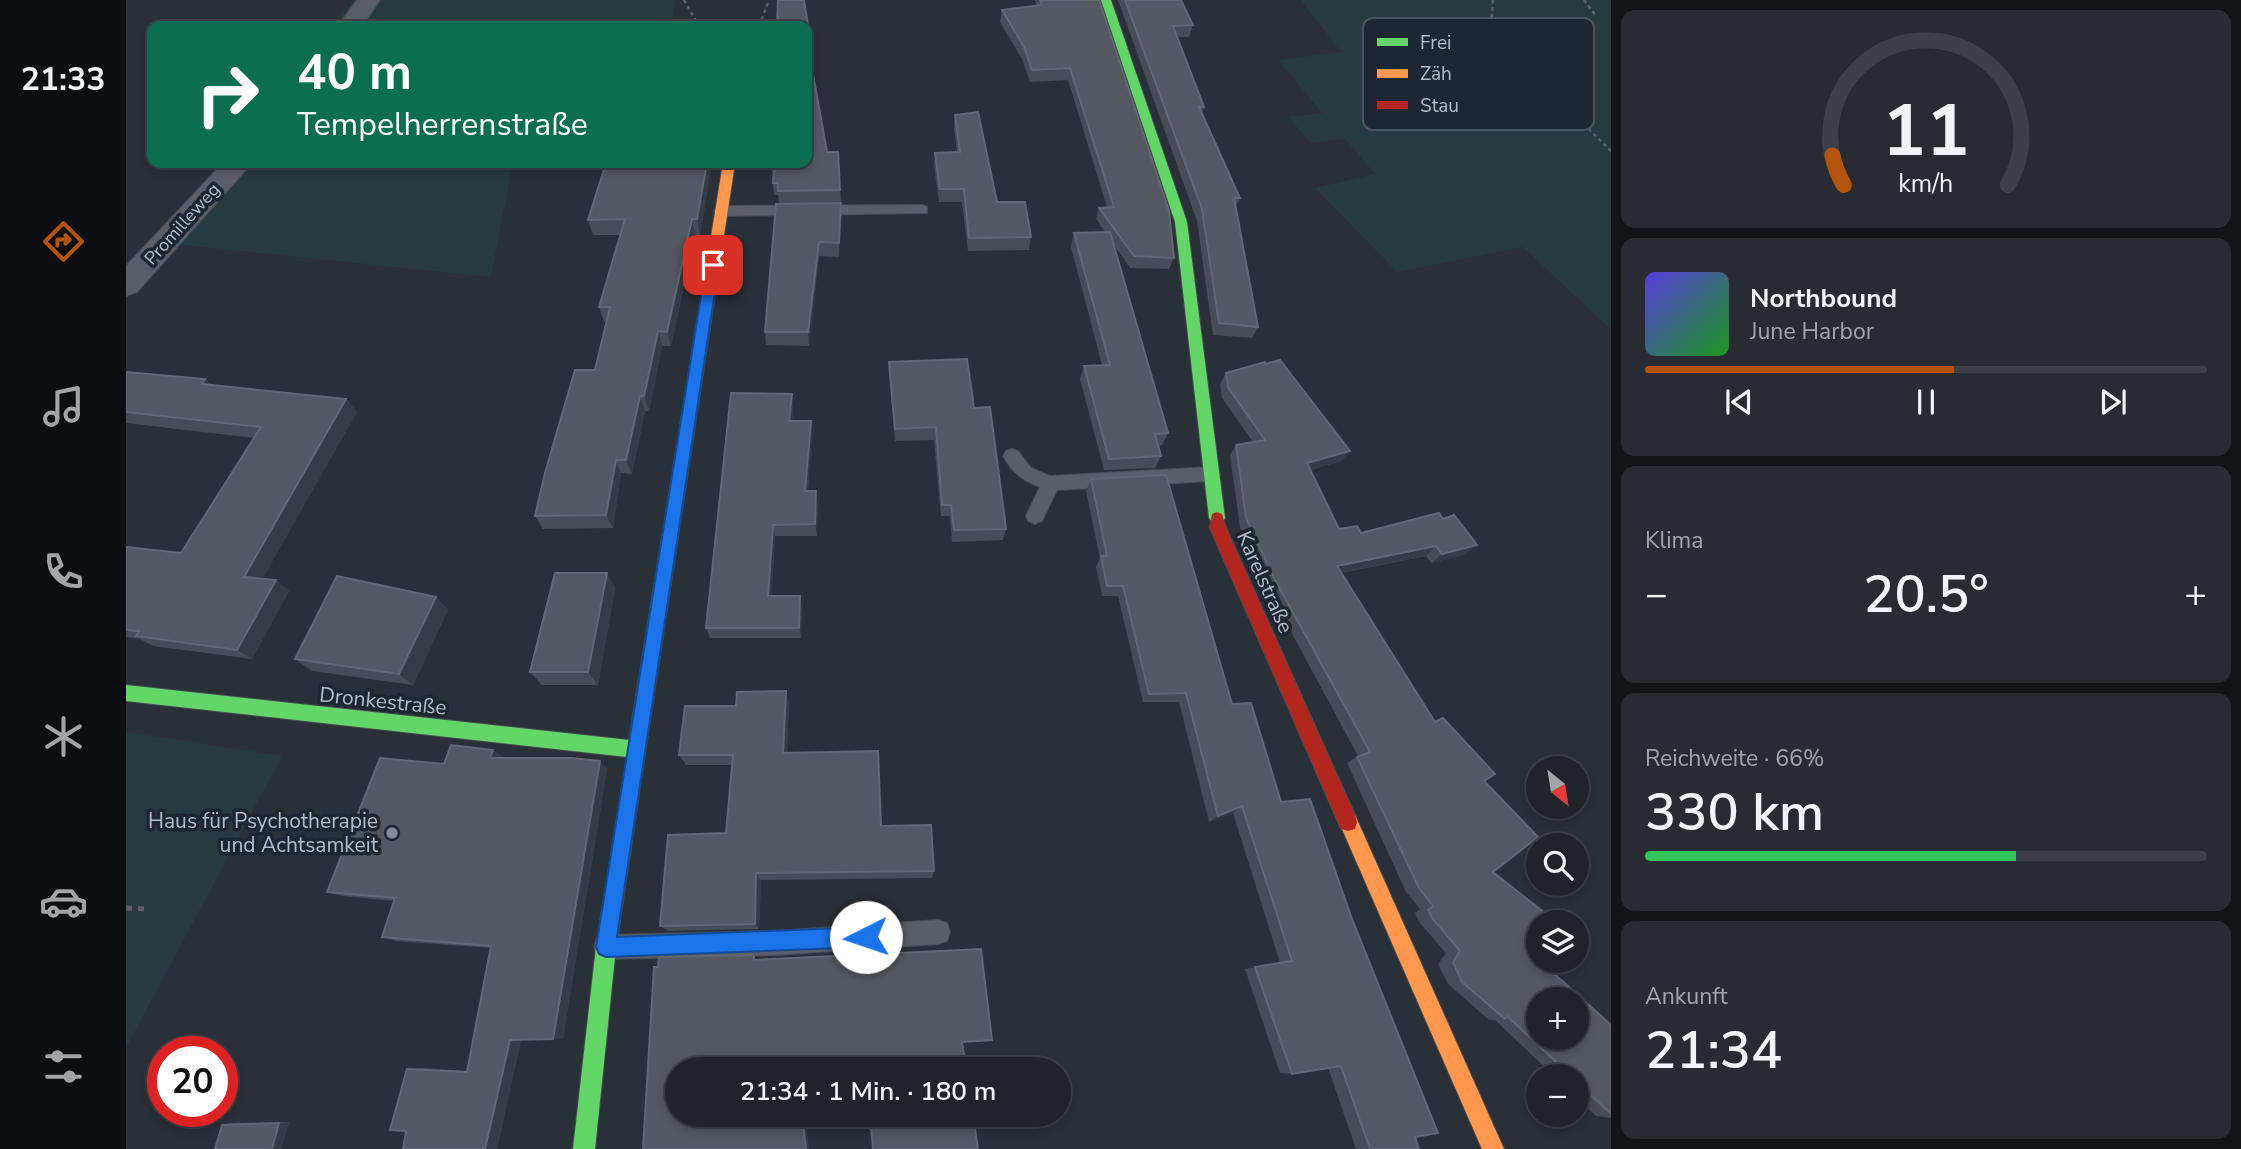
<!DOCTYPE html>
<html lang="de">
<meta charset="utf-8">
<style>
:root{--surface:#20242a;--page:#282c32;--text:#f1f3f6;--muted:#a2a4a8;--line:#3d4147;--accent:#b45309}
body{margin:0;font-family:"Nunito Sans",sans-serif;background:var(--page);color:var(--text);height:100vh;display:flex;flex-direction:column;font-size:26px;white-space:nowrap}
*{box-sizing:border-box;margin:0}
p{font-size:23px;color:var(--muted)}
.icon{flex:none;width:38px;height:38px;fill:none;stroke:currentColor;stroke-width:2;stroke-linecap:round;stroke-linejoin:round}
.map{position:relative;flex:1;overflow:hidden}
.sheet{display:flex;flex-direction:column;gap:10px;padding:10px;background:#121417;width:630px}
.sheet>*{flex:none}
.guide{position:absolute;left:21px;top:21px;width:665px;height:147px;border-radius:14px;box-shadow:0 4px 10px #0003,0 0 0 2px var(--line);background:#0b6e4f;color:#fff;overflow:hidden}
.needle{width:46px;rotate:150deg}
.tools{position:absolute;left:1400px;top:756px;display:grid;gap:14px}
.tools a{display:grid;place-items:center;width:63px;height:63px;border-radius:50%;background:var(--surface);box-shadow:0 4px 10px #0003,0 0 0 2px var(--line);font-size:35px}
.speed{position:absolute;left:21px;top:1036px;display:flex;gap:14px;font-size:35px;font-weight:700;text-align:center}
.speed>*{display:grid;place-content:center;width:91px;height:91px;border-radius:50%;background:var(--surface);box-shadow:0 4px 10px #0003,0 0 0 2px var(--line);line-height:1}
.speed .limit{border:10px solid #d22;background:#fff;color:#111}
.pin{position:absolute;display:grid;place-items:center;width:60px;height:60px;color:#fff;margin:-30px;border-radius:14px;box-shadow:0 4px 10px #0006}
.me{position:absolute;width:77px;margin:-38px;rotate:266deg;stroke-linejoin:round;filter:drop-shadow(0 0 5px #0008)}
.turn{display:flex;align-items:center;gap:24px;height:147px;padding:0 35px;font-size:32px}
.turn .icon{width:91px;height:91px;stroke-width:2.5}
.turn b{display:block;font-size:49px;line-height:60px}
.big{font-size:52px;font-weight:600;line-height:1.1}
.sheet .tile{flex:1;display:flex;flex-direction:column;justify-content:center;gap:10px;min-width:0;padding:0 24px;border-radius:14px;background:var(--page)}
.sheet .dial{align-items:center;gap:0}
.dial svg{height:182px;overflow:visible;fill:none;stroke:var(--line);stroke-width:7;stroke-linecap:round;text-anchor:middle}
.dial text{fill:var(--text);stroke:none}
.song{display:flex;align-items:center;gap:21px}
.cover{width:84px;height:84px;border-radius:10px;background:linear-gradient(135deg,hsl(250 70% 55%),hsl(120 70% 35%))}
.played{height:7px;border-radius:4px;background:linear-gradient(90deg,var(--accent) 55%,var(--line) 55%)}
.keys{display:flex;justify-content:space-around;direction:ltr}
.heat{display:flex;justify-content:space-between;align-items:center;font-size:38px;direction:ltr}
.charge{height:10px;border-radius:5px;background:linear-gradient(90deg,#34c759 66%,var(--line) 0)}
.trip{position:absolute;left:539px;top:1057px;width:406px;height:70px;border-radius:35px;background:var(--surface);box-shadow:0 4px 10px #0003,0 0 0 2px var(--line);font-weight:600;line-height:70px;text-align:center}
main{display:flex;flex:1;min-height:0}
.tabs{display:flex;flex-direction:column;width:126px;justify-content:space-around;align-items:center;background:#0d0e11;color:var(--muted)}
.tabs .icon{width:49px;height:49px}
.tabs .current{color:var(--accent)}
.tabs b{font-size:32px;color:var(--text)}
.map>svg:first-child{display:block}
</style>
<main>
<nav class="tabs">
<b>21:33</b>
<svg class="icon current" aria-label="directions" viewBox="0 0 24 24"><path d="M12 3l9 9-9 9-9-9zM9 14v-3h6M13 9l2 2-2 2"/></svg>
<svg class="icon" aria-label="music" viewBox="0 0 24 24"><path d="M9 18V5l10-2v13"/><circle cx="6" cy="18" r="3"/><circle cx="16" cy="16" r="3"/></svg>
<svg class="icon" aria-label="phone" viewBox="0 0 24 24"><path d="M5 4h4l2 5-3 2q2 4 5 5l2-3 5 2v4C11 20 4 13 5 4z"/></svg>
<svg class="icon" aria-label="climate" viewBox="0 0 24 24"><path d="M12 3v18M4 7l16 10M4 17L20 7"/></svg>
<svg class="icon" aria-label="car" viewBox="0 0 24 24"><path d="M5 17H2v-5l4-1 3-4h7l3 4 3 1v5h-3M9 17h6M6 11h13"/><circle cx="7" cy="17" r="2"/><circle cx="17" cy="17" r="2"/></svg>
<svg class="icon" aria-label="filters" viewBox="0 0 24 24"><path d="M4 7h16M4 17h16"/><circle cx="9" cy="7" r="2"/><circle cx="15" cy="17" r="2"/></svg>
</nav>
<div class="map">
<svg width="1485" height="1149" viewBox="0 0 1485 1149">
<rect width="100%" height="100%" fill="#2a3038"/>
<!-- green -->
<path fill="#273a3e" d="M 227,0 L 549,0 L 546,26 L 205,26 Z
M 1175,0 L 1485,0 L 1485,330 L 1397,247 L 1271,272 L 1189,188 L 1249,174 L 1219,139 L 1184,143 L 1163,117 L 1196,113 L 1152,60 L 1215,52 Z
M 93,163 L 387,163 L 365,277 L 28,242 Z
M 0,732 L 156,756 L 0,1048 Z"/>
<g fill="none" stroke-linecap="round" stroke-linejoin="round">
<defs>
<path id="lane" d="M 796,205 L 801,207 L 801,213 L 595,216 L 588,211 L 595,206 Z
M 886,449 L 892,451 L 905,468 L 924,476 L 1085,467 L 1091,469 L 1094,474 L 1091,479 L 1085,481 L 931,490 L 916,521 L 909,524 L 902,521 L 900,516 L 914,487 C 896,480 887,473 877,456 L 880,451 Z
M 812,920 L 821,923 L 824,932 L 821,941 L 812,944 L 649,955 L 480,959 L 471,956 L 468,947 L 471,938 L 480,935 L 649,931 Z"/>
<path id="street" d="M 231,0 L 254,0 L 236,26 L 212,26 Z
M 97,163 L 126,163 L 11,292 L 0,296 L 0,266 Z"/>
<path id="fast" d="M 975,0 L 985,0 L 1061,222 L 1099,518 L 1096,522 L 1086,522 L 1083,518 L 1049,222 Z
M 0,685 L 503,740 L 506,734 L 512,731 L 518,734 L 521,740 L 490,947 L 469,1149 L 447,1149 L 470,947 L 501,757 L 0,701 Z"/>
<path id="slow" d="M 597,163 L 609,163 L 521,740 L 518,746 L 512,749 L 506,746 L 503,740 Z
M 1222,813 L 1229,815 L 1378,1149 L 1356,1149 L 1213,822 L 1215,815 Z"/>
<path id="jam" d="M 1091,512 L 1096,514 L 1100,528 L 1229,815 L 1231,822 L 1229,829 L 1222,831 L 1215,829 L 1084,528 L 1086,514 Z"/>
</defs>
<!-- lane casing -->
<use href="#lane" stroke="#484c55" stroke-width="2"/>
<!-- street casing -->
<use href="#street" stroke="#484c55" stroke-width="2"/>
<!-- fast casing -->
<use href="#fast" stroke="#484c55" stroke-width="2"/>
<!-- slow casing -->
<use href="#slow" stroke="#484c55" stroke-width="2"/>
<!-- jam casing -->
<use href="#jam" stroke="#484c55" stroke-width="2"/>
<!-- path-far1 -->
<path stroke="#5c6268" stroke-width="2.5" stroke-dasharray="3.5 3.5" stroke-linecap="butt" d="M 558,0 L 573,26
M 1367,0 L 1365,26 L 1423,90 L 1485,151
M 1458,0 L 1470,16
M 633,26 L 643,0"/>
<!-- path -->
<path stroke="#5c6268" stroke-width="5" stroke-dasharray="6 6" stroke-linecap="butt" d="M 0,908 L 20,909"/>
<!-- lane -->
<use href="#lane" fill="#5a5e66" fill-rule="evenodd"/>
<!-- street -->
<use href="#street" fill="#5a5e66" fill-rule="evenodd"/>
<!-- fast -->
<use href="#fast" fill="#63d668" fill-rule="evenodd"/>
<!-- slow -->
<use href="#slow" fill="#ff974d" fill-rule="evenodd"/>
<!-- jam -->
<use href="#jam" fill="#b3261e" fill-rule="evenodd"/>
</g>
<!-- wall -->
<path fill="#474c55" d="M 909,0 L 973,0 L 1048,258 L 1043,269 L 1004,268 L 988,245 L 1042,433 L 1036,445 L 1032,446 L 1035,456 L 1029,468 L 978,470 L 954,379 L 958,366 L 976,365 L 945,247 L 948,233 L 979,232 L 970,219 L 973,208 L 981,207 L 942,80 L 904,82 L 896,59 L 874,22 L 876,10 L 911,6 Z
M 992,0 L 1055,0 L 1067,25 L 1063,37 L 1051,37 L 1078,107 L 1076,114 L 1114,198 L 1110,206 L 1132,327 L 1126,338 L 1087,335 L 1071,221 Z
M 681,26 L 686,51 L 686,64 L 685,64 L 701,152 L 712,152 L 715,203 L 653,203 L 652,195 L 648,195 L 647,183 L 681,163 Z
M 829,115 L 871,202 L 905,237 L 903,250 L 842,251 L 836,202 L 813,202 L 808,166 L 809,153 L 831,152 L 828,128 Z
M 586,163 L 574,235 L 569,235 L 545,346 L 536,346 L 523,411 L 519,411 L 506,474 L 495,473 L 487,528 L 417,529 L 409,516 L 469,370 L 480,322 L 478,322 L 473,307 L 494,235 L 467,235 L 462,220 Z
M 715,203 L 713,257 L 693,256 L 683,346 L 640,345 L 639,332 Z
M 763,362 L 848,408 L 880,529 L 877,540 L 826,542 L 824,516 L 815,516 L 808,440 L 769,441 L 763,375 Z
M 1139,364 L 1224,451 L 1215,461 L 1184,470 L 1213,529 L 1235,533 L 1313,513 L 1340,554 L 1305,563 L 1300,556 L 1215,573 L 1309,722 L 1358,781 L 1367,872 L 1412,961 L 1485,1025 L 1485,1118 L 1470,1116 L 1451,1098 L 1451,1076 L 1428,1076 L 1369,1020 L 1363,1020 L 1322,984 L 1312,964 L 1320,953 L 1293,922 L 1289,913 L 1294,909 L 1280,892 L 1221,763 L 1232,756 L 1142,589 L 1114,527 L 1104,455 L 1110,445 L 1127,442 L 1096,398 L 1094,384 L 1100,373 Z
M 0,372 L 79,379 L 85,385 L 220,399 L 231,412 L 136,579 L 150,580 L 163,591 L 126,659 L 27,646 L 14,639 L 0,637 L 0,547 L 55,553 L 128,438 L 0,423 Z
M 667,407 L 666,421 L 685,421 L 686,434 L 682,491 L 692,502 L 691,536 L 649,536 L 645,596 L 676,606 L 675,638 L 584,638 L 580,628 Z
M 965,479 L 1106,704 L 1155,802 L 1293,1149 L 1230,1149 L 1202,1068 L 1166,1074 L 1154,1073 L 1119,969 L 1154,963 L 1107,813 L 1083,822 L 1053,702 L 1017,702 L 992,596 L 976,596 L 970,567 L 974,558 L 960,491 Z
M 481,573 L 489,588 L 472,685 L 416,685 L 404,672 Z
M 310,597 L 322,610 L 287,685 L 186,671 L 169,659 Z
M 663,703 L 661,753 L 755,826 L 808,871 L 806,878 L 635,880 L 633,929 L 542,931 L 534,926 L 600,833 L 606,765 L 560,765 L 553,755 L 610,706 Z
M 367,750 L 377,758 L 474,761 L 481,769 L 437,1039 L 395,1040 L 371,1149 L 277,1149 L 280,1131 L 281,1069 L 296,1068 L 342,1071 L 365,948 L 270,941 L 256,937 L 268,901 L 217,896 L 201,892 L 318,764 Z
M 163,1122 L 155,1149 L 96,1125 L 107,1123 Z"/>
<!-- shaded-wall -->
<path fill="#373c44" d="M 581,163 L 586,163 L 574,235 L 571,219 Z
M 715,203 L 715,217 L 713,257 L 713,243 Z
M 566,219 L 569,235 L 545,346 L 541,332 Z
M 693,242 L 693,256 L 683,346 L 682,332 Z
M 532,331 L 536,346 L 523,411 L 518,396 Z
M 79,379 L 92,392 L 76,384 Z
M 666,394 L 667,407 L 665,433 L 663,421 Z
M 514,396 L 519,411 L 506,474 L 500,460 Z
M 220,399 L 231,412 L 132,587 L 118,577 Z
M 685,421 L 686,434 L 681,503 L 679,491 Z
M 1224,451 L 1215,461 L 1173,474 L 1181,463 Z
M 490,460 L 495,473 L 487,528 L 480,515 Z
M 690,491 L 692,502 L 691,536 L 689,524 Z
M 647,525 L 649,536 L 645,607 L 642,596 Z
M 1351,545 L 1340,554 L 1305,563 L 1316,554 Z
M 1310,546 L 1300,556 L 1202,575 L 1211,566 Z
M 481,573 L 489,588 L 472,685 L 462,672 Z
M 150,580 L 163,591 L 126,659 L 111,650 Z
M 674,596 L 676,606 L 675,638 L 673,628 Z
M 310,597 L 322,610 L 287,685 L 273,674 Z
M 660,691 L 663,703 L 660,764 L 657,753 Z
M 367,750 L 377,758 L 374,766 L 364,758 Z
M 474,761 L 481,769 L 437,1039 L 427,1039 Z
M 1116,806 L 1107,813 L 1083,822 L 1092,816 Z
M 630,873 L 635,880 L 633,929 L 629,924 Z
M 384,1040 L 395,1040 L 371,1149 L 359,1149 Z
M 676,1115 L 679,1115 L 683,1149 L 680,1149 Z
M 163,1122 L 155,1149 L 146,1149 L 153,1123 Z"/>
<!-- building -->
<path fill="#535861" stroke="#626872" stroke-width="2" fill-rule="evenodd" d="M 652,0 L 678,0 L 686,51 L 683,52 L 701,152 L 712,152 L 714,190 L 652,191 L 652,183 L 647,183 L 648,163 L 681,163 L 681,26 L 651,26 Z
M 914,0 L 973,0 L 1043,211 L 1048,258 L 1008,256 L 973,208 L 988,207 L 944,68 L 906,70 L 898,47 L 876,10 L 916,5 Z
M 999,0 L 1055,0 L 1067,25 L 1047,26 L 1078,107 L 1073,107 L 1114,198 L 1108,198 L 1132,327 L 1093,323 L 1076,209 Z
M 852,112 L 871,202 L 899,202 L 905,237 L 843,238 L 838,189 L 814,189 L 809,153 L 834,152 L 829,115 Z
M 480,163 L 581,163 L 571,219 L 566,219 L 541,332 L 532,331 L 518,396 L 514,396 L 500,460 L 490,460 L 480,515 L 409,516 L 419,473 L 449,370 L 469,370 L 484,307 L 473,307 L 499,219 L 462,220 Z
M 715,203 L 713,243 L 693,242 L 682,332 L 639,332 L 650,204 Z
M 984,232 L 1042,433 L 1029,434 L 1035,456 L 983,459 L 958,366 L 984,365 L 948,233 Z
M 841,359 L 848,408 L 864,407 L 880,529 L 828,530 L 825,505 L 816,505 L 810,427 L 769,429 L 763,362 Z
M 1154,360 L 1224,451 L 1181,463 L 1213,529 L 1231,526 L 1235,533 L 1313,513 L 1317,519 L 1328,515 L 1351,545 L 1316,554 L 1310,546 L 1211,566 L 1309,722 L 1317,718 L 1369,774 L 1358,781 L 1412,837 L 1367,872 L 1430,922 L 1412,922 L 1412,961 L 1414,961 L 1485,1025 L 1485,1114 L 1451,1082 L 1451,1076 L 1445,1076 L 1381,1016 L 1379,1019 L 1336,982 L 1327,962 L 1334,951 L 1307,919 L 1302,910 L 1307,906 L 1293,888 L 1231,757 L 1244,752 L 1149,580 L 1120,518 L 1110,445 L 1139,440 L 1102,387 L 1100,373 L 1139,362 L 1139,364 ZM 1412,999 L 1451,999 L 1451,1038 L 1412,1038 Z
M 0,372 L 79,379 L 76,384 L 220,399 L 118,577 L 150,580 L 111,650 L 10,636 L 13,631 L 0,630 L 0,547 L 55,553 L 135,427 L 0,412 Z
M 605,393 L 666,394 L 663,421 L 685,421 L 679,491 L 690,491 L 689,524 L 647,525 L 642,596 L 674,596 L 673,628 L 580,628 Z
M 1040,475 L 1106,704 L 1125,703 L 1155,802 L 1184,799 L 1226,919 L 1312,1133 L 1289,1137 L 1293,1149 L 1244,1149 L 1215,1066 L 1166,1074 L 1129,967 L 1166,961 L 1116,806 L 1092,816 L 1060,693 L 1023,694 L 997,586 L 981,586 L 975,556 L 981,556 L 965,479 Z
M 429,573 L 481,573 L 462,672 L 404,672 Z
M 211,576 L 310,597 L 273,674 L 169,659 Z
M 660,691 L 657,753 L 752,751 L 755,826 L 805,825 L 808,871 L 630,873 L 629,924 L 534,926 L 542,835 L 600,833 L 607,755 L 553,755 L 559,706 L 610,706 L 611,692 Z
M 325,745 L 367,750 L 364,758 L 445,758 L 474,761 L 427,1039 L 384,1040 L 359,1149 L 277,1149 L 280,1131 L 264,1130 L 281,1069 L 341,1072 L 365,946 L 256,937 L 269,898 L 201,892 L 254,758 L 318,764 Z
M 855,949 L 866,1040 L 836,1042 L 840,1069 L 551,1069 L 551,1115 L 676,1115 L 680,1149 L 517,1149 L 528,967 L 532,967 L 533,957 L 628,955 L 628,960 Z
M 744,1115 L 847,1115 L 852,1149 L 747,1149 Z
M 153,1123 L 146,1149 L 89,1149 L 96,1125 Z"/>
<!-- route -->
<path fill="#1a73e8" stroke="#114b97" stroke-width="2" d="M 587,261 L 593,265 L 491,937 L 740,927 L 747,930 L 750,937 L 747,945 L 740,947 L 480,957 L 473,954 L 470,947 L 580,265 Z"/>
<!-- markers -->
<circle fill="#848b96" stroke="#1d2633" stroke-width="2.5" cx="266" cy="833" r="7"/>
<g text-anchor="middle" stroke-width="7" stroke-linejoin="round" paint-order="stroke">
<!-- far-street labels -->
<g font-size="18" fill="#b4bcc9" stroke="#1d2633">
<text transform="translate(56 224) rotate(-48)" y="6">Promilleweg</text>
</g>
<!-- street labels -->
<g font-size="21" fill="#b4bcc9" stroke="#1d2633">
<text transform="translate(1139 582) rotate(66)" y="7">Karelstraße</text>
<text transform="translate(257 701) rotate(6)" y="7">Dronkestraße</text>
</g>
<!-- poi labels -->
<g font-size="21" fill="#b4bcc9" stroke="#1d2633" text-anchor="end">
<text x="252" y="828">Haus für Psychotherapie<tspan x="252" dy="24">und Achtsamkeit</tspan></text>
</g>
</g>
<!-- legend -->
<rect x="1237" y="18" width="231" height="112" rx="10" fill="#1d2633" stroke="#4a5360" stroke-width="2"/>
<rect x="1251" y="38" width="31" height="8" fill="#63d668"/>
<rect x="1251" y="69" width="31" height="9" fill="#ff974d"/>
<rect x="1251" y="101" width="31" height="8" fill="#b3261e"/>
<g font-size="19" fill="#b4bcc9">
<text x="1294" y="49">Frei</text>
<text x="1294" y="80">Zäh</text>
<text x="1294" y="112">Stau</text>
</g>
</svg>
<div class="tools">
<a><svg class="needle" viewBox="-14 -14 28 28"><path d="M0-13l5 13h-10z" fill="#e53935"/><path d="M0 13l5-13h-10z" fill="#a2a4a8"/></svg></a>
<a><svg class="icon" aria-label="search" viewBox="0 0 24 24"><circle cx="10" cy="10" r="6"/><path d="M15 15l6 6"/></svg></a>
<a><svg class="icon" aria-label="layers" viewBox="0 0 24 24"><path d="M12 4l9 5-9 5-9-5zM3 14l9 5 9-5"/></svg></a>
<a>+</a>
<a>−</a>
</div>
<div class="speed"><div class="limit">20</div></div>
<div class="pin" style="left:587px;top:265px;background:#d93025"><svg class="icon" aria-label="arrive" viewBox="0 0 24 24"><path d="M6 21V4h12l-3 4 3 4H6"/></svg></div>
<svg class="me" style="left:740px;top:937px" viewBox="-20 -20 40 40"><circle r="19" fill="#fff"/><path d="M0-13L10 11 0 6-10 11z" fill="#1a73e8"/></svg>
<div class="trip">21:34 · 1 Min. · 180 m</div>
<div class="guide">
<div class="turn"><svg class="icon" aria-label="right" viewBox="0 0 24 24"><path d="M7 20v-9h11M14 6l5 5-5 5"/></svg><div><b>40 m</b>Tempelherrenstraße</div></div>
</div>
</div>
<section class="sheet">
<div class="tile dial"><svg viewBox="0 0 100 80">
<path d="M14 69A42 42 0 1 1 86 69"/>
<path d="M14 69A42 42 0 0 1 9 56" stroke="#b45309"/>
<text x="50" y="56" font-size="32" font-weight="700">11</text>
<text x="50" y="72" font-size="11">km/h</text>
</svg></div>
<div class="tile">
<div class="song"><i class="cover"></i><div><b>Northbound</b><p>June Harbor</p></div></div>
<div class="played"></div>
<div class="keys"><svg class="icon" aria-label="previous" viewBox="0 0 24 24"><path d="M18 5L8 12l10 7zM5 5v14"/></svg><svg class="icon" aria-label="pause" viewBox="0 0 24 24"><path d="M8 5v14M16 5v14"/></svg><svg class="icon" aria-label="next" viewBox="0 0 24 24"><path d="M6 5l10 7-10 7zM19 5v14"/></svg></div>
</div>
<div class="tile"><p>Klima</p>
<div class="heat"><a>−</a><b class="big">20.5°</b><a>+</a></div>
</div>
<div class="tile"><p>Reichweite · 66%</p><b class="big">330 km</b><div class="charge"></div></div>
<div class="tile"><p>Ankunft</p><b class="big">21:34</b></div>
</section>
</main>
